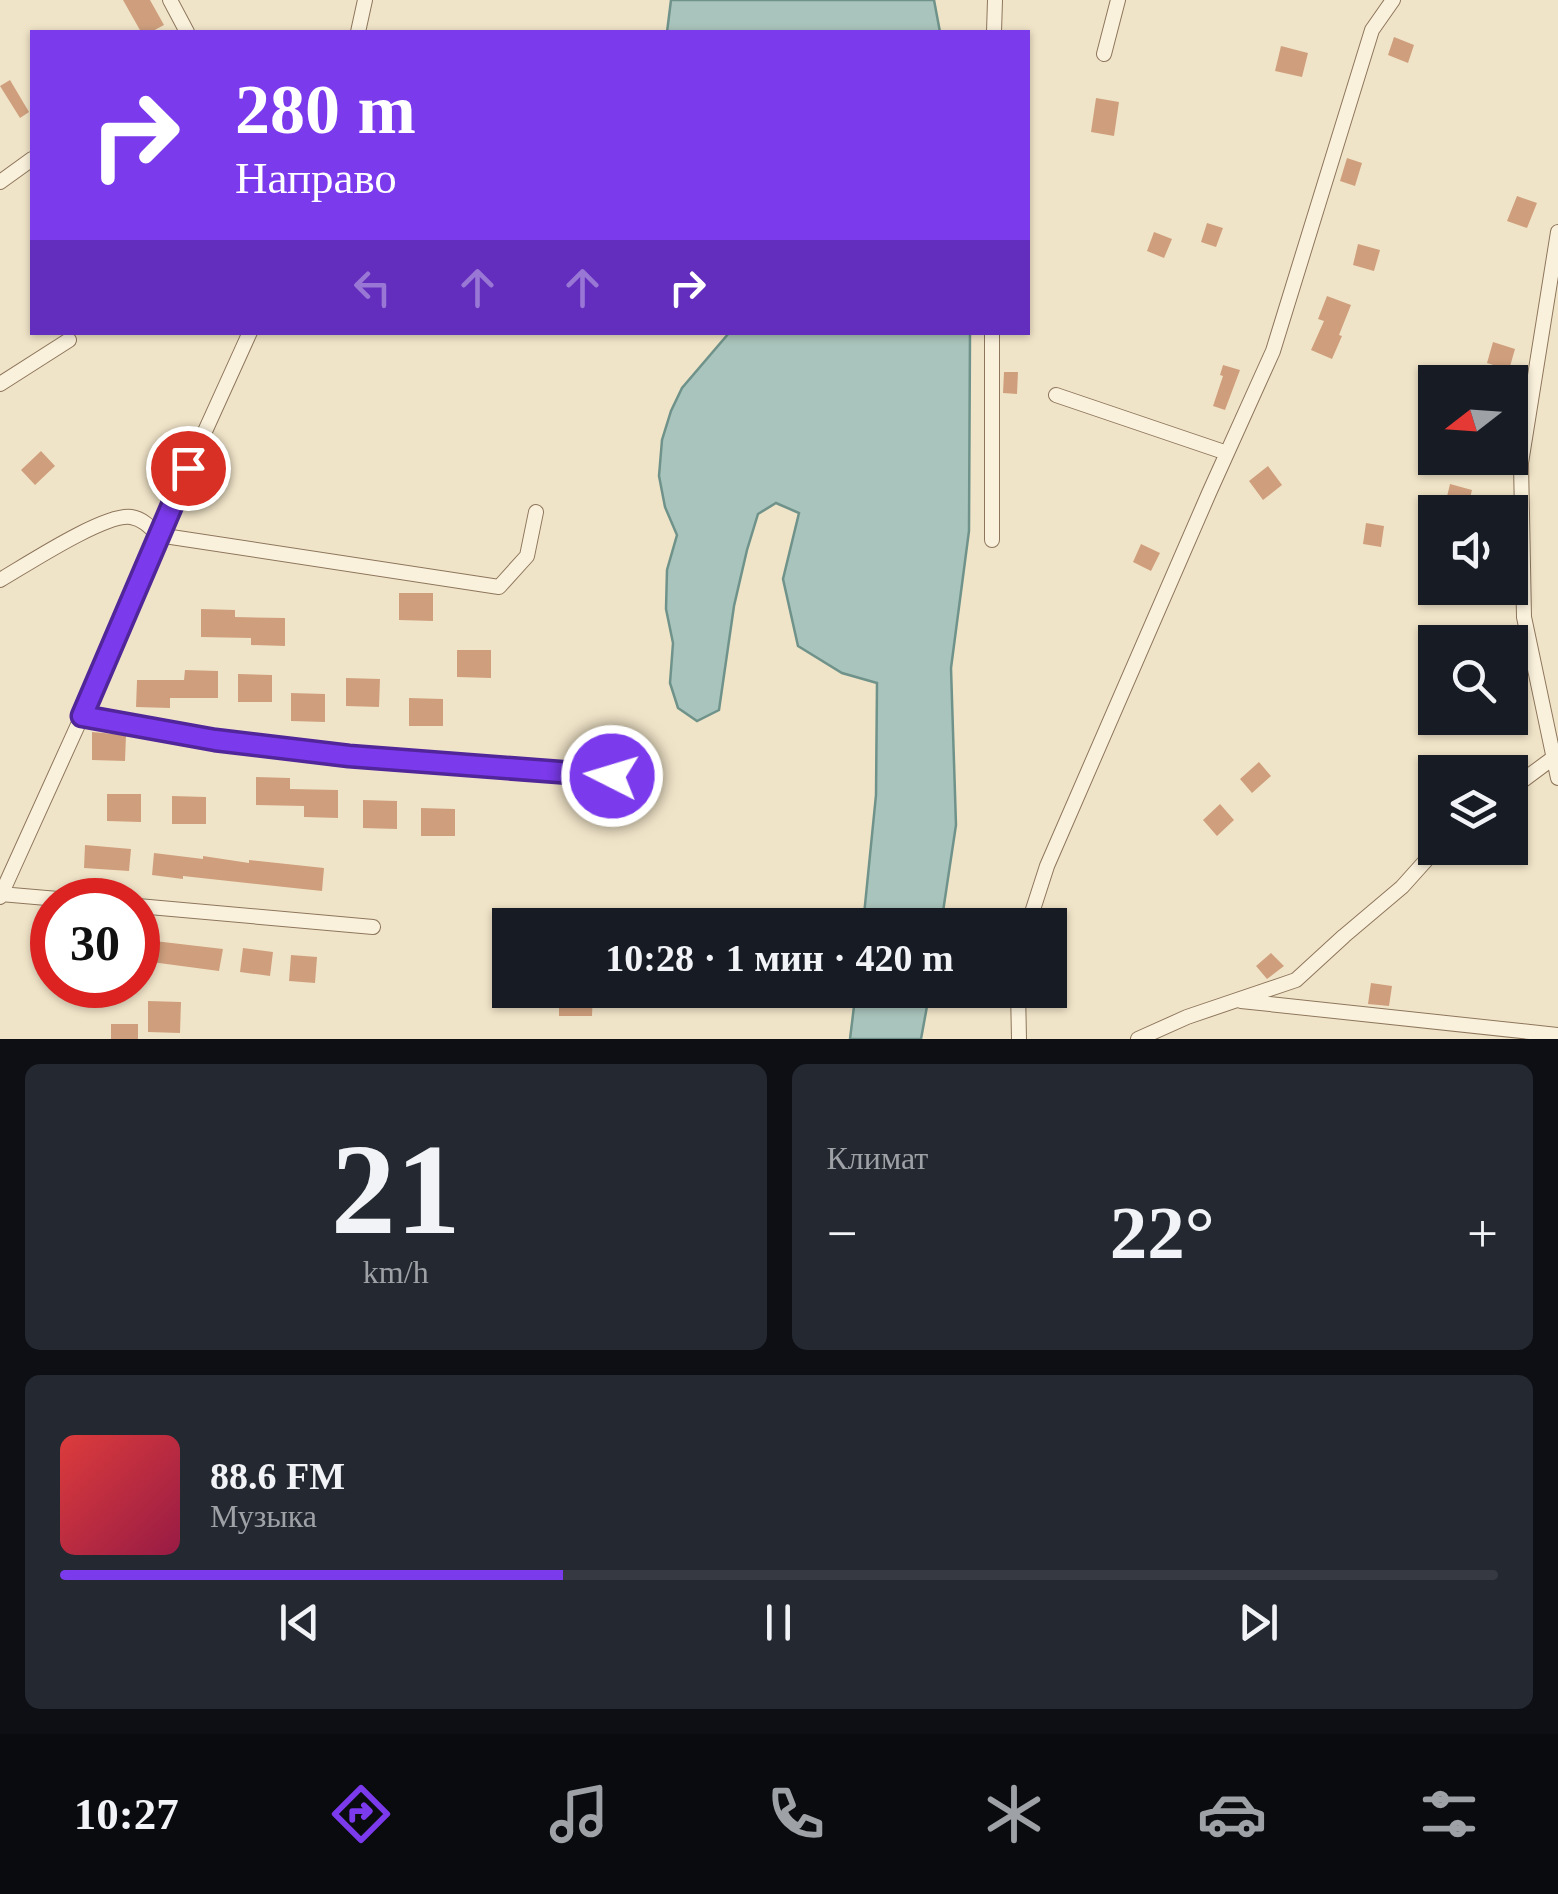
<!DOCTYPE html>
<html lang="ru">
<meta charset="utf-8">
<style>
:root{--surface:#171b24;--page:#242831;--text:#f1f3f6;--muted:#9ea1a6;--line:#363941;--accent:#7c3aed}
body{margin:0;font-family:"Times New Roman",serif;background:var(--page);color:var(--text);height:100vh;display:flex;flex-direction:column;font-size:38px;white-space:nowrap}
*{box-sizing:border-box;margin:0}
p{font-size:32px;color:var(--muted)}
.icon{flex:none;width:55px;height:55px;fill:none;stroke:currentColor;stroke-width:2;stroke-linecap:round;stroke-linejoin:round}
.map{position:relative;height:1039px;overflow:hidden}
.side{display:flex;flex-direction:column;gap:25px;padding:25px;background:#0d0f14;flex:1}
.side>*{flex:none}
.hud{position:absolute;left:30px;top:30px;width:1000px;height:305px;border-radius:0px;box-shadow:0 2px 8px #0004;background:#7c3aed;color:#fff;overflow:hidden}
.needle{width:65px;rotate:253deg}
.controls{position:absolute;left:1418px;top:365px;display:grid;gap:20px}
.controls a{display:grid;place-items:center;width:110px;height:110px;border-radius:0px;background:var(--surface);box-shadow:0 2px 8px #0004;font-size:50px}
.speed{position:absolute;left:30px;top:878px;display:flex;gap:20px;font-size:50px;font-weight:700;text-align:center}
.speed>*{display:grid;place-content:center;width:130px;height:130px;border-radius:50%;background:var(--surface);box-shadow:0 2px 8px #0004;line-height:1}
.speed .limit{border:15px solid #d22;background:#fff;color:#111}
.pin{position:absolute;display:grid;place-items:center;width:85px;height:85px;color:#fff;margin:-42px;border:5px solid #fff;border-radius:50%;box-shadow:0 2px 10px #0007}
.me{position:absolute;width:110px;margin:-55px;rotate:275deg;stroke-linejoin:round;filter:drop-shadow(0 0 8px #0008)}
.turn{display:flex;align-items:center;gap:35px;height:210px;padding:0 40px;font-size:45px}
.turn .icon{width:130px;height:130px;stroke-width:2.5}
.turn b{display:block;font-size:70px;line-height:85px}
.lanes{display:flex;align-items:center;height:95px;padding:0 40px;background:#0003;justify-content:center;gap:50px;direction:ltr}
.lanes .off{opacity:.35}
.big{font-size:75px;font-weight:800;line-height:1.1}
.side .tile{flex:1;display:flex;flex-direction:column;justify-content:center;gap:15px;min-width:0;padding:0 35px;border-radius:15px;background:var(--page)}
.side .dial{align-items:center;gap:0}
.dial b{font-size:130px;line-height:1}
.song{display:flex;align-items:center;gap:30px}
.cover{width:120px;height:120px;border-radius:15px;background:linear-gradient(135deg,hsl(0 70% 55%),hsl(340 70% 35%))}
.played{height:10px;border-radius:5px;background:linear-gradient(90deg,var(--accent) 35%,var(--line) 35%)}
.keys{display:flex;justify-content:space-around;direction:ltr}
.heat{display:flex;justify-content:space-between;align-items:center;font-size:55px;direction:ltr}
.side .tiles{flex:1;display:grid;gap:25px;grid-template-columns:1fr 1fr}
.tile:last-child{grid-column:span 2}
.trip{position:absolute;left:492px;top:908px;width:575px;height:100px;border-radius:0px;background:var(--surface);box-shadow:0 2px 8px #0004;font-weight:800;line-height:100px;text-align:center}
.menu{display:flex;height:160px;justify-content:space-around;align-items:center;background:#090b0e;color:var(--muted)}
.menu .icon{width:70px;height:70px}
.menu .current{color:var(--accent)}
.menu b{font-size:45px;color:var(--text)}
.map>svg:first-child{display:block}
</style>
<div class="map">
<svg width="1558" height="1039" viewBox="0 0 1558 1039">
<rect width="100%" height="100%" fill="#f0e4c8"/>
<!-- water -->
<path fill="#a9c4bc" stroke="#6f938a" stroke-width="2.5" d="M 671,0 L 934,0 L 940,32 L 667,32 Z
M 729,333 L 970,333 L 969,531 L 951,668 L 956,825 L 941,925 L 863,925 L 876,795 L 877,683 L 842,673 L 798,646 L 783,579 L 799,513 L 776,503 L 758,514 L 747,550 L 734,606 L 719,710 L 697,721 L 678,708 L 670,683 L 673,643 L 666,609 L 667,570 L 677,535 L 665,507 L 659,476 L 662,440 L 671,411 L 682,388 Z
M 856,990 L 930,990 L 921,1039 L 850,1039 Z"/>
<!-- building -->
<path fill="#cf9f7d" d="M 123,0 L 150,0 L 164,25 L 151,32 L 141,32 Z
M 1394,37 L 1414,45 L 1408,63 L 1388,55 Z
M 1281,46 L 1308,53 L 1302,77 L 1275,71 Z
M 10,80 L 29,112 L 20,118 L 0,86 Z
M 1096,98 L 1119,102 L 1114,136 L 1091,132 Z
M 1347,158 L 1362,163 L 1355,186 L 1340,181 Z
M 1517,196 L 1537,203 L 1527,228 L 1507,221 Z
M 1207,223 L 1223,228 L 1216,247 L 1201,242 Z
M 1154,232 L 1172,239 L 1164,258 L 1147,251 Z
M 1358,244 L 1380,250 L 1374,271 L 1353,265 Z
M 1327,296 L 1351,305 L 1339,335 L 1342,336 L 1332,359 L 1311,350 L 1324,321 L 1318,319 Z
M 1493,342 L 1515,349 L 1509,370 L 1487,363 Z
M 1223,365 L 1240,370 L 1225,410 L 1213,406 L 1223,376 L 1220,375 Z
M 1004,372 L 1018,372 L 1017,394 L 1003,393 Z
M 41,451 L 55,466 L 35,485 L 21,470 Z
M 1268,466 L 1282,485 L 1263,500 L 1249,481 Z
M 1450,484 L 1472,490 L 1467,511 L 1445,505 Z
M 1366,523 L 1384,526 L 1381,547 L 1363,544 Z
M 1141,544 L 1160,553 L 1151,571 L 1133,562 Z
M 399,593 L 433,593 L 433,621 L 399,620 Z
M 201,609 L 235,610 L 235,617 L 285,618 L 285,646 L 251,645 L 251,638 L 201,637 Z
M 457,650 L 491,650 L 491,678 L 457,677 Z
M 185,670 L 218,671 L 218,698 L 170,698 L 170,708 L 136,707 L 137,680 L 184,680 Z
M 238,674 L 272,675 L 272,702 L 238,702 Z
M 346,678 L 380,679 L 379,707 L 346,706 Z
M 291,693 L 325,694 L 325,722 L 291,721 Z
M 409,698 L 443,699 L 443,726 L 409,726 Z
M 92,732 L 126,735 L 125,761 L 92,760 Z
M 1259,762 L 1271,776 L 1252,793 L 1240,779 Z
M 256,777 L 290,778 L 290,789 L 338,790 L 338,818 L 304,817 L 304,806 L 256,805 Z
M 107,794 L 141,794 L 141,822 L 107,821 Z
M 172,796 L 206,797 L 206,824 L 172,824 Z
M 363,800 L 397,801 L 397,829 L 363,828 Z
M 1220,804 L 1234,820 L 1217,836 L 1203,820 Z
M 421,808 L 455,809 L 455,836 L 421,836 Z
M 85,845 L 131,849 L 129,871 L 84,868 Z
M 154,853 L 203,859 L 203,856 L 249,863 L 249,860 L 324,868 L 322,891 L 183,876 L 183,879 L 152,875 Z
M 146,940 L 223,949 L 219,971 L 144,961 Z
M 243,948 L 273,952 L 270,976 L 240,972 Z
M 1271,953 L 1284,966 L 1267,979 L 1256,966 Z
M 291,955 L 317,957 L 315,983 L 289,981 Z
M 1371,983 L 1392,986 L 1389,1006 L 1368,1004 Z
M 559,990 L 593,990 L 592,1016 L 559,1016 Z
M 148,1001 L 181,1002 L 180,1033 L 148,1032 Z
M 111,1024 L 138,1024 L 138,1039 L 111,1039 Z"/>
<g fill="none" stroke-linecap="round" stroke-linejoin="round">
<defs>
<path id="minor" d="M 170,0 L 187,32
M 358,32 L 365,0
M 994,32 L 995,0
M 1104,54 L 1118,0
M 0,182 L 32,159
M 1558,232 L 1521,463 L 1524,617 L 1558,778
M 0,384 L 69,340
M 1056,395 L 1227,453
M 158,535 L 499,587 L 527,556 L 536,512
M 992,540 L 992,332
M 0,580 C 26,565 105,513 131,517 C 143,519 150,527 158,535
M 82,716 L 215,740 L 349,756 L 612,776
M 1510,790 L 1553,758
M 0,894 L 70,900
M 0,897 L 82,716 L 158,535 L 250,332
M 138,906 L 373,927
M 1028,925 L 1047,866 L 1209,493 L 1273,351 L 1372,30 L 1393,0
M 1018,990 L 1019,1039
M 1241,1001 L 1558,1035
M 1138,1039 L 1187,1017 L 1296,980 L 1344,936 L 1402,887 L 1437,848"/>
</defs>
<!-- minor casing -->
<use href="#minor" stroke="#8d765c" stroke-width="16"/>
<!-- minor -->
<use href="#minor" stroke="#faf1dc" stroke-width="14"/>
</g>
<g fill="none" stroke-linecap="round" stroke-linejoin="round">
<defs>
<path id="route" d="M 188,468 L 82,716 L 215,740 L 349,756 L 612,776"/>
</defs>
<!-- route casing -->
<use href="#route" stroke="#51269a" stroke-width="25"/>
<!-- route -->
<use href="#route" stroke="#7c3aed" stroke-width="18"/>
</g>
</svg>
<div class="controls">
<a><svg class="needle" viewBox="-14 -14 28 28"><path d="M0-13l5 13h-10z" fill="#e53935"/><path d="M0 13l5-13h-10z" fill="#9ea1a6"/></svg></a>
<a><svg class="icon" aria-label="sound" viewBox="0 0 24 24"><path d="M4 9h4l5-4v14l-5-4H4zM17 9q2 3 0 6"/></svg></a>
<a><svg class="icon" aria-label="search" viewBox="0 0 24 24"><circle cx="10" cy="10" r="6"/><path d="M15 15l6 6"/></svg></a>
<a><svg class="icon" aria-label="layers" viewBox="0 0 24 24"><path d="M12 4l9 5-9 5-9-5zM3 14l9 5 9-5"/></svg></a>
</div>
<div class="speed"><div class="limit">30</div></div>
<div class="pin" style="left:188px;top:468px;background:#d93025"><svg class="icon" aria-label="arrive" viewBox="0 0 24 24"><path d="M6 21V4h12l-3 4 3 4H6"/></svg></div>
<svg class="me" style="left:612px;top:776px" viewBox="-20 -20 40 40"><circle r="17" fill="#7c3aed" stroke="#fff" stroke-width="3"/><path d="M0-11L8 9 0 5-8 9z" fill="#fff"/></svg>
<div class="trip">10:28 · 1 мин · 420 m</div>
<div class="hud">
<div class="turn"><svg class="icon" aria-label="right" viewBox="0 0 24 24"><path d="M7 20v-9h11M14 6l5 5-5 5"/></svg><div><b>280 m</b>Направо</div></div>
<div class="lanes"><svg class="icon off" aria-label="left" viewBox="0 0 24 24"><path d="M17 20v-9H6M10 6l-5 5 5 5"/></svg><svg class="icon off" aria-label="ahead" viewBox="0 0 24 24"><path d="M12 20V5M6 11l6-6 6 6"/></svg><svg class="icon off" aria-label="ahead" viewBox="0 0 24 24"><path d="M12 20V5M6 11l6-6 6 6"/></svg><svg class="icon" aria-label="right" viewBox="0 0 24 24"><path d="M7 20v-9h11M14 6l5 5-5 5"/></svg></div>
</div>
</div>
<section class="side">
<div class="tiles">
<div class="tile dial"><b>21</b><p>km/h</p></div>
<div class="tile"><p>Климат</p>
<div class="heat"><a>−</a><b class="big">22°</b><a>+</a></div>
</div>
<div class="tile">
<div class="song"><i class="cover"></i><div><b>88.6 FM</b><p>Музыка</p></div></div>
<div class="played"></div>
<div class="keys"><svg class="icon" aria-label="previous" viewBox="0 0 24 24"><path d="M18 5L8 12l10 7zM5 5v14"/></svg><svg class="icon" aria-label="pause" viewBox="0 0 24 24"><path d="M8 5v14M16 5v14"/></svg><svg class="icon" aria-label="next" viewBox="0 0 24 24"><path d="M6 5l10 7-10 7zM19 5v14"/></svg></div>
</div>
</div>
</section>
<nav class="menu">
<b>10:27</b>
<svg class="icon current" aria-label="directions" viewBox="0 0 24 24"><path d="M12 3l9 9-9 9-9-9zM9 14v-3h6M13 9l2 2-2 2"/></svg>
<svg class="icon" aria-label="music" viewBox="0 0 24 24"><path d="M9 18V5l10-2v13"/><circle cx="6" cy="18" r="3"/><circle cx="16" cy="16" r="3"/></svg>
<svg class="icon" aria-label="phone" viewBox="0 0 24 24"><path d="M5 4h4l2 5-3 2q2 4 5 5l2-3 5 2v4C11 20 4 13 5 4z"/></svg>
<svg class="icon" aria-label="climate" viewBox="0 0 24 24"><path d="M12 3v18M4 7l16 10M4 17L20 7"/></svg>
<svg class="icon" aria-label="car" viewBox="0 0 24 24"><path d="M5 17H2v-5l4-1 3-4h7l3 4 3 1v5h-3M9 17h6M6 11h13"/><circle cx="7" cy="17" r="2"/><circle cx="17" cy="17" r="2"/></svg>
<svg class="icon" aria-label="filters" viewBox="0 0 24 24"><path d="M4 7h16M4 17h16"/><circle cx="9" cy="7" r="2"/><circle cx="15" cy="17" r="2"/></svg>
</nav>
